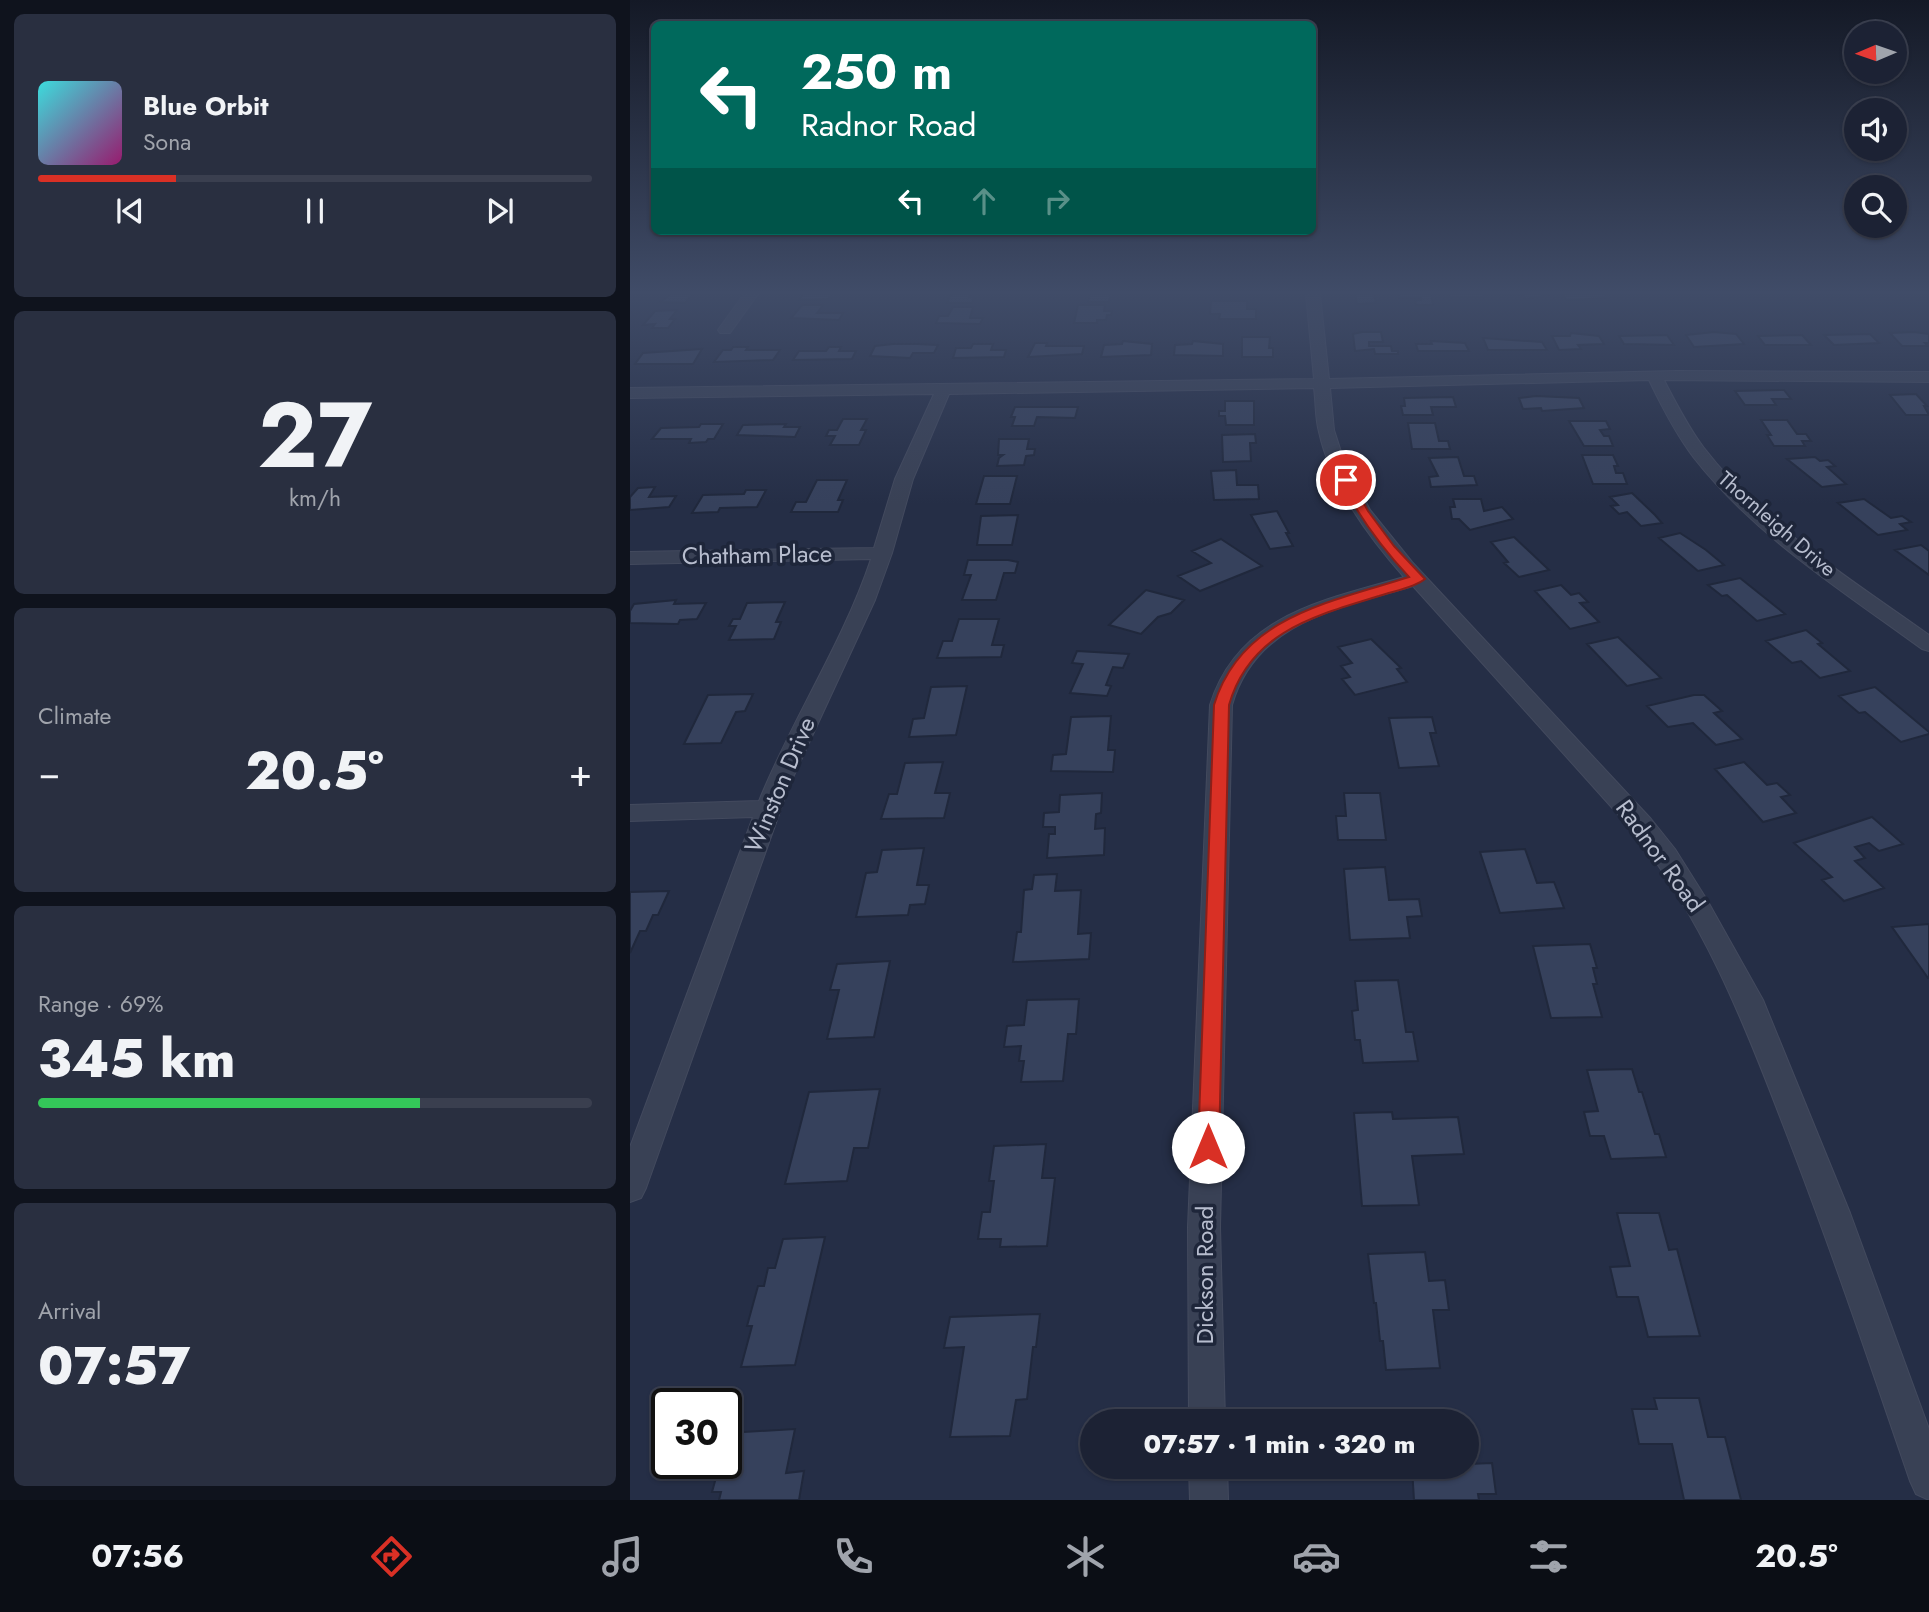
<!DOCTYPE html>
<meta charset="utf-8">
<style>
:root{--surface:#1c2234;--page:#292f40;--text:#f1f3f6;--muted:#a0a4ac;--line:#3a3f4f;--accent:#d93025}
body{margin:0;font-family:Jost,sans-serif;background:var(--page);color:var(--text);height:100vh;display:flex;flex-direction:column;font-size:26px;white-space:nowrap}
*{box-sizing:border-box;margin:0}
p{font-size:23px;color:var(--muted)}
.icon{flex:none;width:38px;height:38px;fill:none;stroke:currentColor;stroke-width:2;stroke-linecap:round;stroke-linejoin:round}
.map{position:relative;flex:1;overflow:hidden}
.side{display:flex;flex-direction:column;gap:14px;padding:14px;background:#0f131d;width:630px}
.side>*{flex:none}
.hud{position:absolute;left:21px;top:21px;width:665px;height:214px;border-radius:10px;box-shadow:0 2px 5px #0004,0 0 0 2px var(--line);background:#00695c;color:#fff;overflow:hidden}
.needle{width:46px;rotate:268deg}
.fabs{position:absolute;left:1214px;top:21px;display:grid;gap:14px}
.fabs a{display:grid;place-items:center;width:63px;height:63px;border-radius:50%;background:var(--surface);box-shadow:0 2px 5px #0004,0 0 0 2px var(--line);font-size:35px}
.speed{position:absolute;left:21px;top:1388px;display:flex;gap:14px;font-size:35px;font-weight:700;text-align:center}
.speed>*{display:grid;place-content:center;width:91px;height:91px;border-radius:50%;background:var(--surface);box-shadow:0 2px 5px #0004,0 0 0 2px var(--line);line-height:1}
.speed .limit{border:4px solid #111;border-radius:10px;background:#fff;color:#111}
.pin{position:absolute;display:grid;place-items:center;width:60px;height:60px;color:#fff;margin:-30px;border:4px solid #fff;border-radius:50%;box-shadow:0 2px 7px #0007}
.me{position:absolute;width:77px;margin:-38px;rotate:0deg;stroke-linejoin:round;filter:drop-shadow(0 0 5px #0008)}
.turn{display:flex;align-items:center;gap:24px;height:147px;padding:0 35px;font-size:32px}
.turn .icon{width:91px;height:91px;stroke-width:2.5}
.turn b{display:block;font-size:49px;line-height:60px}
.lanes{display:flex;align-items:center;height:66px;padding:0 35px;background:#0003;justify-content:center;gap:35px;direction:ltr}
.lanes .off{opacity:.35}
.big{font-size:52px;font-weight:800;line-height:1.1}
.side .widget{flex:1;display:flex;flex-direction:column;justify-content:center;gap:10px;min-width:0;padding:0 24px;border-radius:10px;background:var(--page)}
.side .dial{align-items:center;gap:0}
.dial b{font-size:91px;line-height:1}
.song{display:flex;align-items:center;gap:21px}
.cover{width:84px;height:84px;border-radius:10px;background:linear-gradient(135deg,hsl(180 70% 55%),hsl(320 70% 35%))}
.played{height:7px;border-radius:4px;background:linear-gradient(90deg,var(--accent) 25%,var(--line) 25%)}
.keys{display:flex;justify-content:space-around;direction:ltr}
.heat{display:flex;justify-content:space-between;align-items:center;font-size:38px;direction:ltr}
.charge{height:10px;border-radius:5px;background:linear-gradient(90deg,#34c759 69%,var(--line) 0)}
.trip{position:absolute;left:450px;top:1409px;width:399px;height:70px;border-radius:35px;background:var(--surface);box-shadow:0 2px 5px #0004,0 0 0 2px var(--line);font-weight:800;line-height:70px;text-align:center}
.dock{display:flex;height:112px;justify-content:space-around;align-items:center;background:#0b0e15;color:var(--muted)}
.dock .icon{width:49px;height:49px}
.dock .current{color:var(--accent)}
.dock b{font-size:32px;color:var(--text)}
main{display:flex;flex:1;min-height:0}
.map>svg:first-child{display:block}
</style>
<main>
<section class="side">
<div class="widget">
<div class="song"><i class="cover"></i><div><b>Blue Orbit</b><p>Sona</p></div></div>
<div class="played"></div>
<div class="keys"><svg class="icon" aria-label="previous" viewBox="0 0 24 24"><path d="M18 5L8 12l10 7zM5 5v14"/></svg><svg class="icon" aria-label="pause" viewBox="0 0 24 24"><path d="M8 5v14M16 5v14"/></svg><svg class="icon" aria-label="next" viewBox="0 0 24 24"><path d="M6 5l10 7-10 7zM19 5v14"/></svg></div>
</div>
<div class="widget dial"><b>27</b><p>km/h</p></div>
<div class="widget"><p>Climate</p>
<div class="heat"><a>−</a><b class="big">20.5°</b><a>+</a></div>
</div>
<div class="widget"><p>Range · 69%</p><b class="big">345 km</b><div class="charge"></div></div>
<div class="widget"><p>Arrival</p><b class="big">07:57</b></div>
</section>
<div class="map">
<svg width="1299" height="1500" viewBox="0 0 1299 1500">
<rect width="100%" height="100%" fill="#252e46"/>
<!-- building -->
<path fill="#36415c" stroke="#20283c" stroke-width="2" d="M 42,294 L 62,294 L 55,303 L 30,302 Z
M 173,294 L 202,294 L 198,299 L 169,300 Z
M 321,294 L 340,294 L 339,297 L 344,297 L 342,303 L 317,303 Z
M 460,294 L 480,294 L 479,302 L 458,302 Z
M 725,294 L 744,294 L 746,303 L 727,304 Z
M 768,294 L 801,294 L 803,305 L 786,305 L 785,300 L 791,300 L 791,298 L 769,298 Z
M 818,294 L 854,294 L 855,297 L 820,297 Z
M 870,294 L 918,294 L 919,295 L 895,299 L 894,296 Z
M 933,294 L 975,294 L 977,298 L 936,300 Z
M 581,301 L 617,301 L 617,309 L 626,309 L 626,319 L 589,319 L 590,314 L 580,314 Z
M 172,305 L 193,305 L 187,313 L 213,313 L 209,320 L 161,318 Z
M 448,305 L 475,305 L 474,311 L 482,311 L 481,315 L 477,315 L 476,320 L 467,320 L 467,323 L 444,323 Z
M 323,307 L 343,307 L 340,318 L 353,318 L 350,324 L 306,323 L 309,316 L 318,316 Z
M 47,310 L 40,319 L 45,319 L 38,328 L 22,328 L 25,324 L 13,325 L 25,311 Z
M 732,332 L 751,332 L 753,342 L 739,342 L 739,346 L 761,346 L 762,351 L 768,351 L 768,354 L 745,354 L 744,349 L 725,351 L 723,334 Z
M 1084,332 L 1106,334 L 1114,344 L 1064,347 L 1056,335 Z
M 1284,332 L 1299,334 L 1299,343 L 1295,343 L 1298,346 L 1272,346 L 1260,333 Z
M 941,333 L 969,336 L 974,344 L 948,345 L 951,349 L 929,350 L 922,336 L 940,336 Z
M 1240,334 L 1249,343 L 1204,345 L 1194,335 Z
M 1037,335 L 1044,345 L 994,344 L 989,336 Z
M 1172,335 L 1181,345 L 1135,345 L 1128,336 Z
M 612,337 L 640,337 L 639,348 L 643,348 L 643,357 L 612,357 Z
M 853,338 L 912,342 L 917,350 L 858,350 Z
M 493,341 L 522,344 L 521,355 L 471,357 L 474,345 L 492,344 Z
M 563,341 L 593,344 L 593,356 L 544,355 L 545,345 L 562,344 Z
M 801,341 L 835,343 L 839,351 L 788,351 L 786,344 L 802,344 Z
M 405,343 L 417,343 L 416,346 L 454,346 L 452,354 L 398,357 Z
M 263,344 L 287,344 L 308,345 L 304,353 L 283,353 L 280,358 L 240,356 L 245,346 Z
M 343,344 L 363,344 L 361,350 L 376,350 L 374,357 L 323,358 L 326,348 L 341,348 Z
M 103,347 L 118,347 L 116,350 L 150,350 L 143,360 L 84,362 L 93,350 L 101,350 Z
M 199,347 L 211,347 L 209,351 L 226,351 L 222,359 L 163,360 L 169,351 L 196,351 Z
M 72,349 L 63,364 L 5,364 L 13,353 Z
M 1154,390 L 1161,399 L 1142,399 L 1146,405 L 1115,405 L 1105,391 Z
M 1286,394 L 1297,406 L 1294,406 L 1299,415 L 1276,415 L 1260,395 Z
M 906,396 L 949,398 L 954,408 L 912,411 L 911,408 L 893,409 L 889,398 Z
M 823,397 L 826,407 L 801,407 L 803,415 L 773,415 L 771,406 L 775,406 L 774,398 Z
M 595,401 L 624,401 L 624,425 L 596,425 L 595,416 L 589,416 L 589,411 L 595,411 Z
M 385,407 L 448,407 L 445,418 L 407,417 L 404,426 L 382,426 L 385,417 L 381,417 Z
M 213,419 L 237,419 L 231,430 L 236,430 L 229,445 L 200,445 L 205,436 L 196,436 L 199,430 L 207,430 Z
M 1131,420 L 1157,420 L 1167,434 L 1176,434 L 1181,441 L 1172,441 L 1175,446 L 1144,446 L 1137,435 L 1141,435 Z
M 939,421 L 976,421 L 980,429 L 970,430 L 974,436 L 979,436 L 983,446 L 954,446 Z
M 778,423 L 805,423 L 809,441 L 818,441 L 820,449 L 782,449 Z
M 71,424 L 93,424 L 84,439 L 78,439 L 76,442 L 59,443 L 61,439 L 22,439 L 31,428 L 69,427 Z
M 156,424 L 154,427 L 170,427 L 165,437 L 107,435 L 113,425 Z
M 625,434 L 626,443 L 620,443 L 621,461 L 593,462 L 592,435 Z
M 369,439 L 399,439 L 397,449 L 405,449 L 404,455 L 396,456 L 394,465 L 367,466 L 369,458 L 373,455 L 368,455 Z
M 952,455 L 983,455 L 988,466 L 984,466 L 986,473 L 993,473 L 997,484 L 963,484 Z
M 828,457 L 834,476 L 844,476 L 847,485 L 801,487 L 799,477 L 808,476 L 799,458 Z
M 1185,457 L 1190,461 L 1198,460 L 1205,466 L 1197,467 L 1216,484 L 1192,487 L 1157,459 Z
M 606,470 L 607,485 L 628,485 L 629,499 L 584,500 L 581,471 Z
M 354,476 L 387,476 L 380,504 L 346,504 Z
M 187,480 L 217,480 L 208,500 L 213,500 L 208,512 L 161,512 L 166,502 L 176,502 Z
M 25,487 L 19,497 L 46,496 L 39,507 L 0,510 L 0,497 L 8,488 Z
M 116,490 L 136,490 L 127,507 L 90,508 L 88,512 L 62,513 L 73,495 L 114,494 Z
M 1002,493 L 1025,515 L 1032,523 L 1011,526 L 997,512 L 989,514 L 981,506 L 988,505 L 980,497 Z
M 823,499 L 851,499 L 854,511 L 872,507 L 883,519 L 840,530 L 829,519 L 822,519 L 820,507 L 825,507 Z
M 1234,499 L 1261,518 L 1272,516 L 1281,522 L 1270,524 L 1277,530 L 1248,535 L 1208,503 Z
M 647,511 L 659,533 L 656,533 L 663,546 L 640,549 L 621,515 Z
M 388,515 L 382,545 L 347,545 L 351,516 Z
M 1050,533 L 1076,550 L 1094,565 L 1068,571 L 1029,538 Z
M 884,537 L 919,570 L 889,577 L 874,563 L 878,562 L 861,542 Z
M 591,539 L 632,566 L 570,591 L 548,576 L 581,563 L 562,551 Z
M 1291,545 L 1299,551 L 1299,575 L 1265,550 Z
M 338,560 L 378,560 L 388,562 L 385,573 L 374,573 L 366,600 L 332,600 L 341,575 L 334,575 Z
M 1110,578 L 1155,614 L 1127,621 L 1097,595 L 1092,596 L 1078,585 Z
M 931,585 L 941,595 L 949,593 L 958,602 L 950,603 L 969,622 L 940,629 L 905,591 Z
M 516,590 L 554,600 L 541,613 L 528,617 L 511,634 L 479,625 Z
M 46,600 L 44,604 L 76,603 L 67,619 L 50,620 L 48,624 L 0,623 L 0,611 L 4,604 Z
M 155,602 L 146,622 L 151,622 L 144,639 L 99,640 L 106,626 L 99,626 L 103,619 L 110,619 L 117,603 Z
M 329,619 L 369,619 L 362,645 L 374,645 L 371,657 L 307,658 L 313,641 L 322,641 Z
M 1176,630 L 1192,643 L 1188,644 L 1220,671 L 1190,678 L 1171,661 L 1162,663 L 1136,641 Z
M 988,637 L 1031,678 L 997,686 L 957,644 Z
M 741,639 L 771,668 L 767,669 L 777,682 L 725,695 L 712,679 L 720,677 L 711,666 L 722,663 L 708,647 Z
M 447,651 L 499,654 L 493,668 L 483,667 L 476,685 L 481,686 L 477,696 L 440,693 L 453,664 L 442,663 Z
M 337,686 L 326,735 L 279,737 L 283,719 L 294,718 L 301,687 Z
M 1245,687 L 1299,732 L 1299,734 L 1271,742 L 1235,712 L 1229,713 L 1209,696 Z
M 123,694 L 115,711 L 106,712 L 91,743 L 54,744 L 78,695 Z
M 1064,695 L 1074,695 L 1092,711 L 1084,713 L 1112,739 L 1086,745 L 1063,723 L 1038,727 L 1017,706 Z
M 481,716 L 478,750 L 485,750 L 483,772 L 421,771 L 423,755 L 436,754 L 441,717 Z
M 802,717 L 806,733 L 800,733 L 809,766 L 769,768 L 759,718 Z
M 313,762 L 305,793 L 320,793 L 314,818 L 251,819 L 259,794 L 267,794 L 275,763 Z
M 1114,762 L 1137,785 L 1147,783 L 1160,795 L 1151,797 L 1166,813 L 1133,822 L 1085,769 Z
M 472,793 L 471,813 L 466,814 L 465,829 L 475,828 L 474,855 L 417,858 L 419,834 L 425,834 L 425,827 L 413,827 L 414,813 L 429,812 L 430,795 Z
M 714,793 L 750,793 L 756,840 L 708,840 L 706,816 L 716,816 Z
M 1242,817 L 1273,844 L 1249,851 L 1239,843 L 1225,847 L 1235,858 L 1225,861 L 1254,888 L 1214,901 L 1192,880 L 1202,877 L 1164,843 Z
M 294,848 L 287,885 L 299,885 L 295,904 L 280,905 L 278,915 L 226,917 L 236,873 L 247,872 L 252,850 Z
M 895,849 L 907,883 L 924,882 L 934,908 L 870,913 L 850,852 Z
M 755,867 L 759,900 L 789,899 L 792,916 L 777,917 L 780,938 L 720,940 L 714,869 Z
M 427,874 L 425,891 L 451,890 L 448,934 L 461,933 L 459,959 L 383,962 L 387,932 L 391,932 L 394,890 L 402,889 L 404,875 Z
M 39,891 L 28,915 L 23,915 L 16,931 L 10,931 L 0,953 L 0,892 Z
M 1299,924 L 1299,978 L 1298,978 L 1262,927 Z
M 960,944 L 967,968 L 963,968 L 967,984 L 963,984 L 972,1017 L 921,1018 L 903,946 Z
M 260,961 L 244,1037 L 197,1039 L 209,990 L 200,990 L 207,964 Z
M 768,980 L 776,1032 L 783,1032 L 788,1061 L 733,1063 L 730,1040 L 725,1040 L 722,1011 L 728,1010 L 725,981 Z
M 449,999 L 446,1034 L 438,1034 L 433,1081 L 391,1082 L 394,1061 L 389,1061 L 391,1046 L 374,1047 L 377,1026 L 394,1025 L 397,1000 Z
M 1002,1069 L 1009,1092 L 1012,1092 L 1025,1134 L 1029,1134 L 1036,1157 L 981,1159 L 974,1136 L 960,1136 L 954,1112 L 968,1111 L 957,1070 Z
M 250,1089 L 238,1148 L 224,1148 L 217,1181 L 155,1184 L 179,1092 Z
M 762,1112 L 763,1119 L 828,1117 L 834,1154 L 782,1156 L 789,1205 L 732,1206 L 724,1113 Z
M 416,1144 L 412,1178 L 425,1178 L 417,1246 L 370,1247 L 371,1239 L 348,1239 L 352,1212 L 360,1212 L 364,1181 L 359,1181 L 364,1146 Z
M 987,1213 L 1029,1213 L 1039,1250 L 1047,1249 L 1070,1336 L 1018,1337 L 1008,1297 L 987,1297 L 980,1267 L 1000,1266 Z
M 195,1237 L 165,1365 L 111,1367 L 122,1326 L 117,1326 L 128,1286 L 134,1286 L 138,1268 L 145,1268 L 153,1239 Z
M 795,1252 L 799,1281 L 815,1280 L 819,1310 L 803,1310 L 810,1368 L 756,1370 L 753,1341 L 750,1341 L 746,1303 L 744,1303 L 738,1254 Z
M 410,1314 L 406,1347 L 403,1347 L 397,1399 L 386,1400 L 380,1436 L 320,1437 L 334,1347 L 314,1348 L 320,1317 Z
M 1024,1398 L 1069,1398 L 1078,1437 L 1095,1437 L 1111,1500 L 1054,1500 L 1042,1444 L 1009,1444 L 1002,1409 L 1027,1409 Z
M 165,1429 L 156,1473 L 174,1471 L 169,1500 L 89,1500 L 91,1492 L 82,1492 L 90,1463 L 96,1463 L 97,1433 Z
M 836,1435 L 839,1464 L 862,1463 L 866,1494 L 848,1494 L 849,1500 L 784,1500 L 782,1468 L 836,1466 Z"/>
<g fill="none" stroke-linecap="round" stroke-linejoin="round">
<defs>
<path id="street" d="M 114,294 L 128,294 L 100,333 L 90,333 L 88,330 Z
M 676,294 L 690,294 L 699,379 L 1047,371 L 1299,372 L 1299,382 L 1034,380 C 1046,403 1058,427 1074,448 C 1134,526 1221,579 1299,635 L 1299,651 L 1292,649 C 1213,591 1126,537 1064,458 C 1046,434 1032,407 1019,380 L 700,388 L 704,430 L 714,461 L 740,510 L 782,562 L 1021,819 L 1045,849 L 1077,900 L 1133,1000 L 1220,1213 L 1299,1429 L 1299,1500 L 1286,1494 L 1280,1481 C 1239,1361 1198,1240 1152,1122 C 1112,1017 1073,920 1003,831 L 783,586 C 710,608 626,621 602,705 L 590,1227 L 595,1421 L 559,1421 L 558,1227 L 580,705 C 608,615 694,600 774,577 C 738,536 701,486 689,432 C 685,418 686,402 684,388 L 319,394 L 283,479 L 262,553 L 245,600 L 159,786 L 16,1188 L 11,1198 L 0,1202 L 0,1147 L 123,817 L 0,821 L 0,805 L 129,801 C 162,719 213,643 241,559 L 0,564 L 0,552 L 244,548 L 265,479 L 304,394 L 0,398 L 0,388 L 684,379 Z
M 559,1466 L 597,1466 L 598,1500 L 560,1500 Z"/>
</defs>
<!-- street casing -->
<use href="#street" stroke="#434a5e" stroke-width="2"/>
<!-- street -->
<use href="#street" fill="#394155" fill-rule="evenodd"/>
</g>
<!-- sky -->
<linearGradient id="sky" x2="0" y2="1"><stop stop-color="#141926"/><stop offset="0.58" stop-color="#404c68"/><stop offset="1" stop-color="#404c68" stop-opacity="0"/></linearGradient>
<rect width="1299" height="504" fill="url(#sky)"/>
<!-- route -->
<path fill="#d93025" stroke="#8d1f18" stroke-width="2" d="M 716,477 L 720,478 L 738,511 L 764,546 L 795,579 C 784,588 763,591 749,596 C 684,616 620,632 599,705 L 589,1147 L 586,1153 L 578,1156 L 571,1153 L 568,1147 L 584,705 C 611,616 701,602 779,577 C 751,547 729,517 710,480 Z"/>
<g text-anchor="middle" stroke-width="7" stroke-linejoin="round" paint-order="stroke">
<!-- far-street labels -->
<g font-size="21" fill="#b7bdce" stroke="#1e263a">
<text transform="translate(1147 524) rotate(41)" y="7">Thornleigh Drive</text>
</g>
<!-- street labels -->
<g font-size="24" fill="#b7bdce" stroke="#1e263a">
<text transform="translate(127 555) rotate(-1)" y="8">Chatham Place</text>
<text transform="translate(150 785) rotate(-67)" y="8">Winston Drive</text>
<text transform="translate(1030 856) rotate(54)" y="8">Radnor Road</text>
<text transform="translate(575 1275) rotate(-90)" y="8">Dickson Road</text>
</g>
</g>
</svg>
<div class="fabs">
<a><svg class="needle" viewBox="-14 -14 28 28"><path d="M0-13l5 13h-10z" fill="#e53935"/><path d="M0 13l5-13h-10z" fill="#a0a4ac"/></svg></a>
<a><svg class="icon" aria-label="sound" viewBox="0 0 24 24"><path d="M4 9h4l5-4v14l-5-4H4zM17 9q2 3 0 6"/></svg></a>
<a><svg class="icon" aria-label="search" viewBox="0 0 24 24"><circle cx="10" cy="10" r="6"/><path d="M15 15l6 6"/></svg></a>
</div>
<div class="speed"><div class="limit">30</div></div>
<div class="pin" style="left:716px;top:480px;background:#d93025"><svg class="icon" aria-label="arrive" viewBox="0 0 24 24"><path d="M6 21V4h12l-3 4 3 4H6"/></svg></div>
<svg class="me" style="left:578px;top:1147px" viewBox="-20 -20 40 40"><circle r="19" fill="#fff"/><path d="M0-13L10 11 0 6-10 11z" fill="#d93025"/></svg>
<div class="trip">07:57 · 1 min · 320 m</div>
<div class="hud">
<div class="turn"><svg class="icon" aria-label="left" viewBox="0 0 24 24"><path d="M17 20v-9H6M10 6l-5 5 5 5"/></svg><div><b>250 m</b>Radnor Road</div></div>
<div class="lanes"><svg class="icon" aria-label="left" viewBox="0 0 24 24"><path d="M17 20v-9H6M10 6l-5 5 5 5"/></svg><svg class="icon off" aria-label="ahead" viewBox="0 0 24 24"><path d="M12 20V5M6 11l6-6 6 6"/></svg><svg class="icon off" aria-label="right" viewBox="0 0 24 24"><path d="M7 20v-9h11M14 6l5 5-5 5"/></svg></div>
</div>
</div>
</main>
<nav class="dock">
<b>07:56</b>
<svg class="icon current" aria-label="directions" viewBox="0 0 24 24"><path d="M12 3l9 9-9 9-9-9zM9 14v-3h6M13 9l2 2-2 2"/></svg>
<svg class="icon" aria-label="music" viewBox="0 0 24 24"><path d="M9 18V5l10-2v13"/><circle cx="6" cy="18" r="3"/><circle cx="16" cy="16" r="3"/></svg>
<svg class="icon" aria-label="phone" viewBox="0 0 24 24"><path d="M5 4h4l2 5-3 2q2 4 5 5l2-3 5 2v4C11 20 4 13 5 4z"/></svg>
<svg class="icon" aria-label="climate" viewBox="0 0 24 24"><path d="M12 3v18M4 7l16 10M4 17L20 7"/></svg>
<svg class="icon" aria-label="car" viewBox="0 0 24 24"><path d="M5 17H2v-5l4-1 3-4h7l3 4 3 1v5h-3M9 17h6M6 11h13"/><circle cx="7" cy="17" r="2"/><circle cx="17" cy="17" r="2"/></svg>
<svg class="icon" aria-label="filters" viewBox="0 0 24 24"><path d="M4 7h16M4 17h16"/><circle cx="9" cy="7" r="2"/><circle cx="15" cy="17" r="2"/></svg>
<b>20.5°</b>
</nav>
